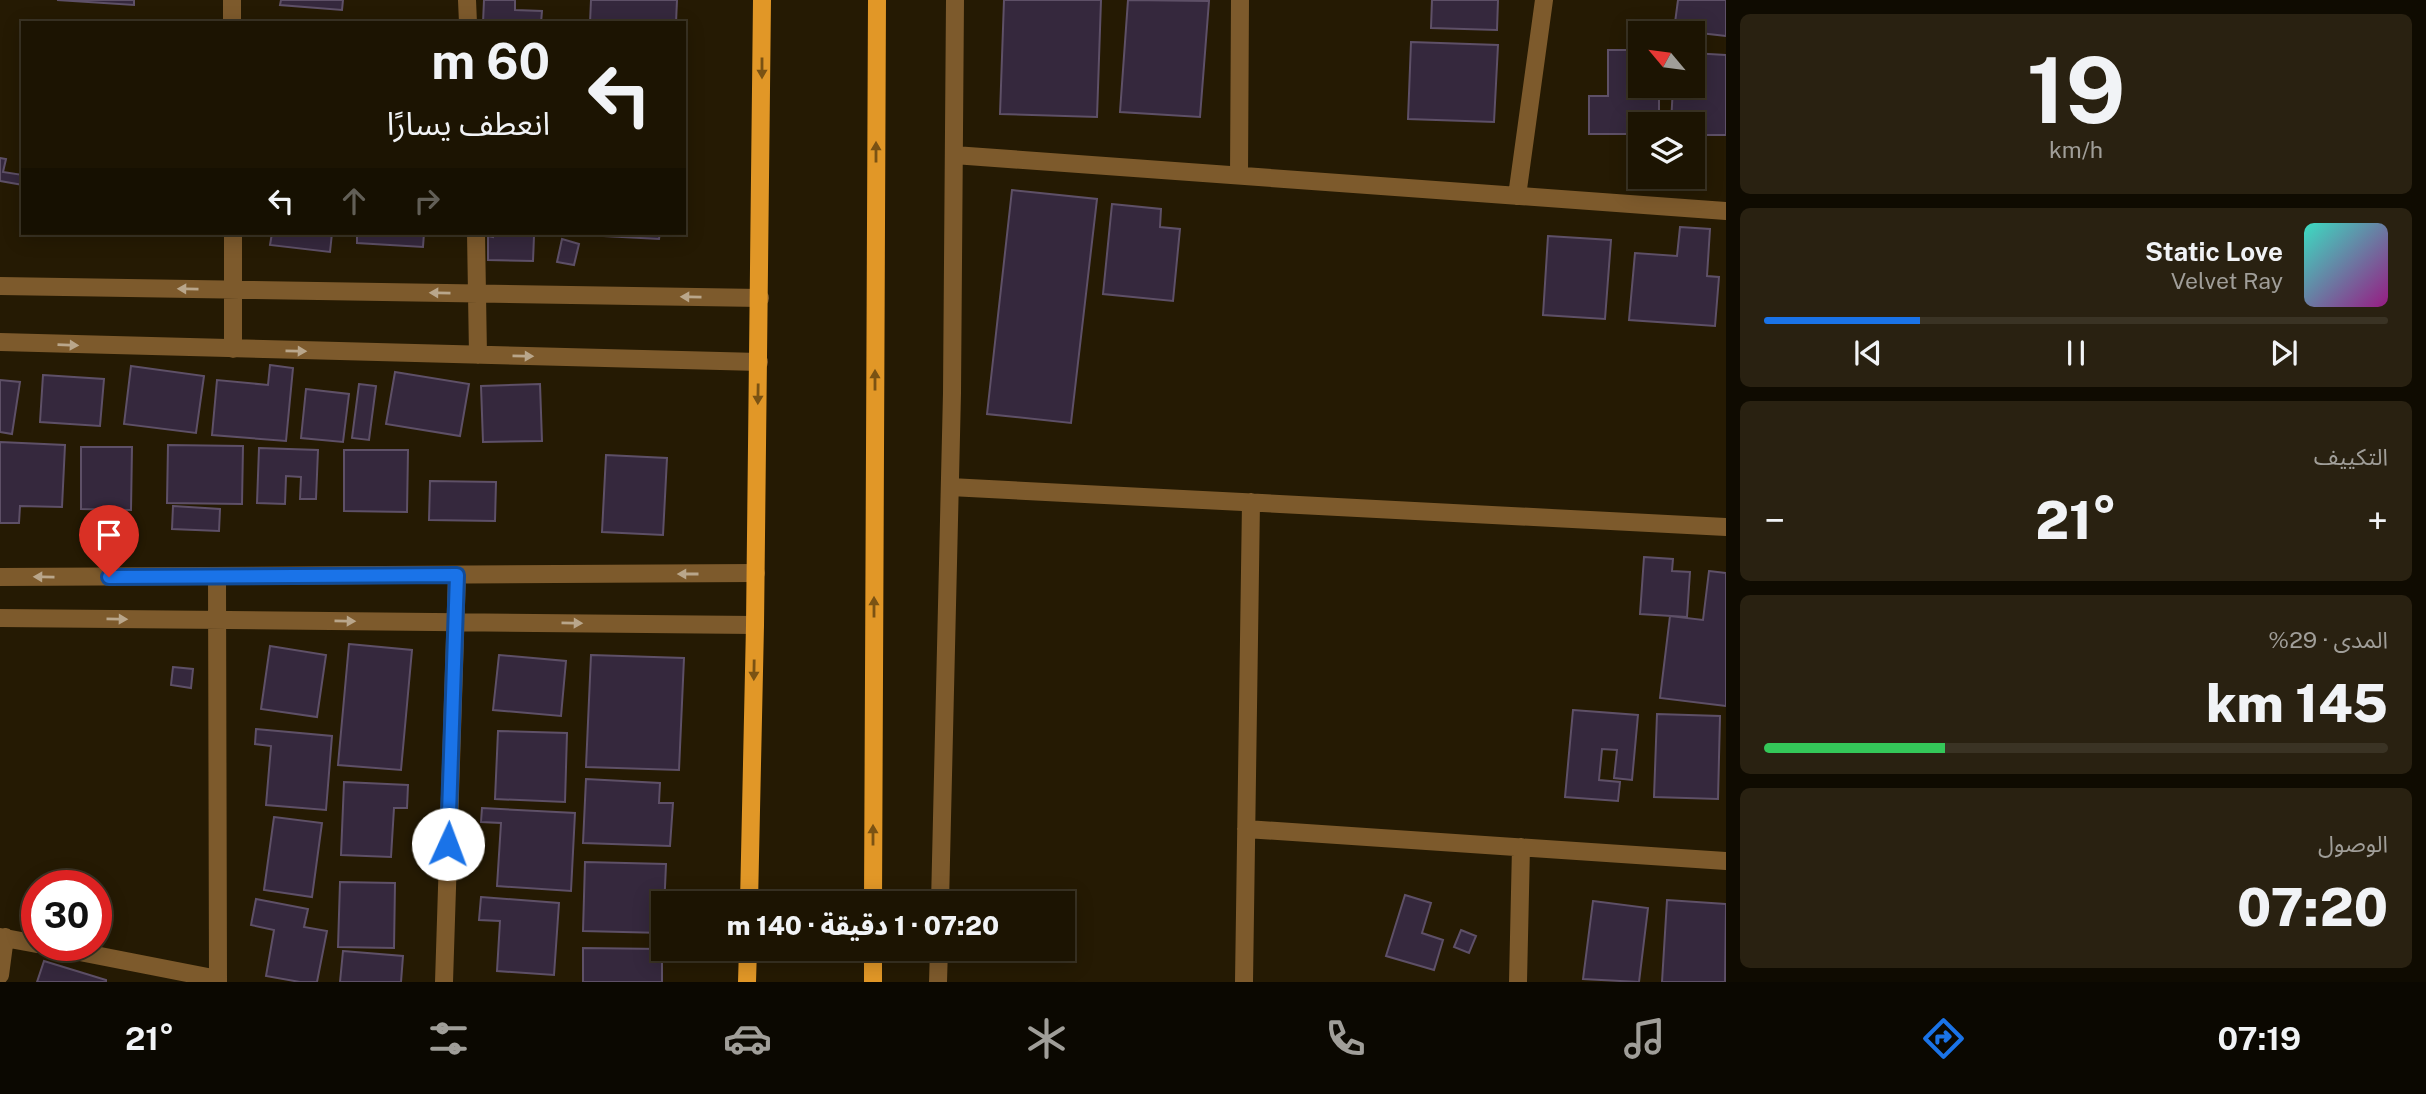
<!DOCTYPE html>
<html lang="ar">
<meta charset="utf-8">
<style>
:root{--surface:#1c1402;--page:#292111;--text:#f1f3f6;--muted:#a09e99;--line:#3a3324;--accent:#1a73e8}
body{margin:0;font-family:"Public Sans","Noto Sans Arabic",sans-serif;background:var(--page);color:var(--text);direction:rtl;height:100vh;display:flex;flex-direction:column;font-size:26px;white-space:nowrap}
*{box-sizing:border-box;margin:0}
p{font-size:23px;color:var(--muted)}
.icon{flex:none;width:38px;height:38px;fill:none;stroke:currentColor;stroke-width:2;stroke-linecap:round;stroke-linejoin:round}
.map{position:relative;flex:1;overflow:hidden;direction:ltr}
.drawer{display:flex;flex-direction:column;gap:14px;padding:14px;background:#0f0b01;width:700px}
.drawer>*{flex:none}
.guide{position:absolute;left:21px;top:21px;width:665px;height:214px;border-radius:0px;box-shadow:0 4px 18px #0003,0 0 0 2px var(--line);direction:rtl;background:#1c1402;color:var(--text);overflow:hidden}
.needle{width:46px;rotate:299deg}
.tools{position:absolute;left:1628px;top:21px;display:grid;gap:14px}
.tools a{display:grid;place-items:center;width:77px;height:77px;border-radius:0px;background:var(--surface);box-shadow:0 4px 18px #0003,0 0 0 2px var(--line);font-size:35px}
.speed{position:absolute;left:21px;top:870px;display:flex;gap:14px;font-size:35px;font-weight:700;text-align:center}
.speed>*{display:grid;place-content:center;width:91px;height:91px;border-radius:50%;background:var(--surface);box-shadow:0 4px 18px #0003,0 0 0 2px var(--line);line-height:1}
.speed .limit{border:10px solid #d22;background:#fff;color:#111}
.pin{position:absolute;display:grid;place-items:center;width:60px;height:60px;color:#fff;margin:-72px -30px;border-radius:50% 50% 50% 0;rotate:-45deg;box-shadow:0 0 7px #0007}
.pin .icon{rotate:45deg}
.me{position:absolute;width:77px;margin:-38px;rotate:2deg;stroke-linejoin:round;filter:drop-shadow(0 0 5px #0008)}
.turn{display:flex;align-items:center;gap:24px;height:147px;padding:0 21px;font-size:32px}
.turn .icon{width:91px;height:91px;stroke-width:2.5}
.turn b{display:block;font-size:49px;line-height:60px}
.lanes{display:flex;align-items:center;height:66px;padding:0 21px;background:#0003;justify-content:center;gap:35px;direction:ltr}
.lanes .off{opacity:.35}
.big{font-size:52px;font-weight:800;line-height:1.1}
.drawer .card{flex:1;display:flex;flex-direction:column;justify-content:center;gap:10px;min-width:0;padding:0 24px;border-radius:10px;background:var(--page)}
.drawer .dial{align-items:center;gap:0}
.dial b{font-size:91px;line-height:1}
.song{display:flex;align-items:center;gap:21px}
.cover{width:84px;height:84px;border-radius:10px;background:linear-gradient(135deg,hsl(170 70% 55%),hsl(310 70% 35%))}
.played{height:7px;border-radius:4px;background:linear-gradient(90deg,var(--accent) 25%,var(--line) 25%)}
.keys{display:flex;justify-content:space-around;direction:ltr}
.heat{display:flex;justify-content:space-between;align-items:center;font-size:38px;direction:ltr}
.charge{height:10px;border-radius:5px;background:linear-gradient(90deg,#34c759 29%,var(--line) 0)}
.trip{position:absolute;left:651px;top:891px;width:424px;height:70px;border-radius:0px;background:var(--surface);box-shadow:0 4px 18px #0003,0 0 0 2px var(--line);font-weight:800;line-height:70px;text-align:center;direction:rtl}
.tabs{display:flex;height:112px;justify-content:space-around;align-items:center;background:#0b0801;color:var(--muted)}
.tabs .icon{width:49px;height:49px}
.tabs .selected{color:var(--accent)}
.tabs b{font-size:32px;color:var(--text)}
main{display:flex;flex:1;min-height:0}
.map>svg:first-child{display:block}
</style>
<main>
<section class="drawer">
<div class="card dial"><b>19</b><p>km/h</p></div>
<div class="card">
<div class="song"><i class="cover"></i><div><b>Static Love</b><p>Velvet Ray</p></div></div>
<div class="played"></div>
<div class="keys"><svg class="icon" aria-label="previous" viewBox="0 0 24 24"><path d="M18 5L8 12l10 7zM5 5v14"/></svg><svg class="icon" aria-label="pause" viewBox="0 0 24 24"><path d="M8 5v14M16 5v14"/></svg><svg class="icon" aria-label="next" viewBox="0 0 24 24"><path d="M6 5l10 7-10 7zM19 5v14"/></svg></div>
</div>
<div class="card"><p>التكييف</p>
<div class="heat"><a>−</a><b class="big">21°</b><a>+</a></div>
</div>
<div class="card"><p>المدى · 29%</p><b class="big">145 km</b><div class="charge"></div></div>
<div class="card"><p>الوصول</p><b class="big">07:20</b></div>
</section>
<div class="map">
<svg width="1726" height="982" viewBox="0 0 1726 982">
<rect width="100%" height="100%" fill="#251a03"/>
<!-- building -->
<path fill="#35283d" stroke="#5e5067" stroke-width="2" d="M 57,0 L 134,0 L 134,5 Z
M 281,0 L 343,0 L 342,10 L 280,5 Z
M 484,0 L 515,0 L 515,10 L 542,11 L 541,23 L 483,23 Z
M 591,0 L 677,0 L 676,23 L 590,23 Z
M 1004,0 L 1101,0 L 1097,117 L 1000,114 Z
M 1128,0 L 1209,1 L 1200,117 L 1120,112 Z
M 1432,0 L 1498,0 L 1497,30 L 1431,28 Z
M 1678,0 L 1726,0 L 1726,36 L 1674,30 Z
M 1411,42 L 1498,45 L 1494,122 L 1408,119 Z
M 1608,50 L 1640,50 L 1640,86 L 1659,86 L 1659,124 L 1640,124 L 1640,134 L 1589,134 L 1589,96 L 1608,96 Z
M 1692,53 L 1726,55 L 1726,135 L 1692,135 L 1692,124 L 1671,124 L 1673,86 L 1692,86 Z
M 0,158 L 6,159 L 3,172 L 23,175 L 23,185 L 0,181 Z
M 1012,190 L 1097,199 L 1071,423 L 987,414 Z
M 1112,204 L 1161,209 L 1160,227 L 1180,229 L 1173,301 L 1103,294 Z
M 1680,227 L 1710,229 L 1707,276 L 1719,277 L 1715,326 L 1629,320 L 1635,253 L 1677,256 Z
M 272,233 L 332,233 L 330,252 L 270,245 Z
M 357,233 L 424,233 L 423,247 L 357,243 Z
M 493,233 L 552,233 L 552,236 L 534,236 L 533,261 L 488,260 L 488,236 L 493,237 Z
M 585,233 L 660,233 L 659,239 L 585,235 Z
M 1548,236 L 1611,240 L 1605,319 L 1543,315 Z
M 562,239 L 579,244 L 574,265 L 557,262 Z
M 270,365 L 293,368 L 286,441 L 212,435 L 217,380 L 268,385 Z
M 131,366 L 204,376 L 196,433 L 124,424 Z
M 395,372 L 469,384 L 460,436 L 386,424 Z
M 43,375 L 104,379 L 100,426 L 40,422 Z
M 0,380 L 20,382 L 12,434 L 0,432 Z
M 359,384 L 376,386 L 369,440 L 352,438 Z
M 540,384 L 542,441 L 483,442 L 481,386 Z
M 306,389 L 349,394 L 343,442 L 301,438 Z
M 0,442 L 65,445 L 62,507 L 20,506 L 19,523 L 0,523 Z
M 168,445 L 243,446 L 242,504 L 167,503 Z
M 81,447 L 132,447 L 131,510 L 81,509 Z
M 259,448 L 318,450 L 316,499 L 300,499 L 301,477 L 286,476 L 285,504 L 257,503 Z
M 344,450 L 408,450 L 407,512 L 344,511 Z
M 606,455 L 667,458 L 663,535 L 602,532 Z
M 430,481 L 496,482 L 495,521 L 429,520 Z
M 173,506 L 220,509 L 219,531 L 172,529 Z
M 1644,557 L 1673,559 L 1672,571 L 1690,572 L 1687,617 L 1640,614 Z
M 1709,571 L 1726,573 L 1726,706 L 1660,698 L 1670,616 L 1703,620 Z
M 349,644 L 412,650 L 401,770 L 338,765 Z
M 270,646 L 326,655 L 317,717 L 261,709 Z
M 499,655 L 566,661 L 561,716 L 493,710 Z
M 591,655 L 684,658 L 679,770 L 586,767 Z
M 173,667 L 193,669 L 191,688 L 171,685 Z
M 1573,710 L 1638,715 L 1632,780 L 1614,778 L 1617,750 L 1602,749 L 1599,780 L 1620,782 L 1618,801 L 1565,797 Z
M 1657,714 L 1720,716 L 1718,799 L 1654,797 Z
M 256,729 L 332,736 L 326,810 L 266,805 L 271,746 L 255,744 Z
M 498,731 L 567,733 L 565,802 L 495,799 Z
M 586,779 L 660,783 L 659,803 L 673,803 L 670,846 L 583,843 Z
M 344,782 L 408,785 L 407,808 L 394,808 L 391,857 L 341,855 Z
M 482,808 L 575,813 L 571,891 L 497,886 L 501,823 L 481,822 Z
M 274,817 L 322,823 L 312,897 L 264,890 Z
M 585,862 L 666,864 L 663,933 L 583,931 Z
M 340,882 L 395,883 L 394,948 L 338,947 Z
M 1405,895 L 1431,903 L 1422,933 L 1443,940 L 1434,970 L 1386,956 Z
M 481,897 L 559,903 L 554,975 L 497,971 L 500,921 L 479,920 Z
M 256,899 L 308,909 L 304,927 L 327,931 L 317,982 L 300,982 L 266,976 L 274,930 L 251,925 Z
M 1667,900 L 1726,904 L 1725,982 L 1662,982 Z
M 1593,901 L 1648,908 L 1639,982 L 1583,979 Z
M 1461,930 L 1476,936 L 1469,953 L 1454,947 Z
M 583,948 L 662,949 L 662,982 L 583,982 Z
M 343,951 L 403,956 L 401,982 L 340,982 Z
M 44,961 L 106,980 L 106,982 L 37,982 Z"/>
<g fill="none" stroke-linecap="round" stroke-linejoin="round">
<!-- minor -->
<path stroke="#7d5a2c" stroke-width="18" d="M 232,0 L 232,23
M 467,0 L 468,23
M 954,155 L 1726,211
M 1239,175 L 1240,0
M 1517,196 L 1544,0
M 233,233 L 233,349
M 476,233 L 478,355
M 0,286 L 760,298
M 0,342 L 759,362
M 950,487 L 1726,527
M 217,576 L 218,982
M 0,577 L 756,573
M 0,618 L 755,625
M 1246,829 L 1726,861
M 940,903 L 952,393 L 955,0
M 0,937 L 37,944
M 44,945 L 218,979
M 0,975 L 5,937
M 444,982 L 457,575
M 938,982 L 939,948
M 1244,982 L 1251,502
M 1518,982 L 1521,847"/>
<!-- primary -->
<path stroke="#e19727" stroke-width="18" d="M 749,903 L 755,625 L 762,0
M 873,903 L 877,0
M 747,982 L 748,948
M 873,982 L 873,948"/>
</g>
<!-- one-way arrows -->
<defs><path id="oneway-solid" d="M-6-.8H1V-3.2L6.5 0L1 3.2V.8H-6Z" transform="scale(1.75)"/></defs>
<g fill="#7a5213">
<use href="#oneway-solid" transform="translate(762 68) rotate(90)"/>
<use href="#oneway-solid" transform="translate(876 152) rotate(-90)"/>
<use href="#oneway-solid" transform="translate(875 380) rotate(-90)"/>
<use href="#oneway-solid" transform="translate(758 394) rotate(91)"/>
<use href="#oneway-solid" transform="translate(874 607) rotate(-90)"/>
<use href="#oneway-solid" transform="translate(754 670) rotate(91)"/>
<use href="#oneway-solid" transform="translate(873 835) rotate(-90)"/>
</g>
<g fill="#b9a68b">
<use href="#oneway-solid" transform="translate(188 289) rotate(-179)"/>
<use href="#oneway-solid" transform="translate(440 293) rotate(-179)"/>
<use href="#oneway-solid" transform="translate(691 297) rotate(-179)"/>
<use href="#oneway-solid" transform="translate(68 345) rotate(2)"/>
<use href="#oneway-solid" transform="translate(296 351) rotate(1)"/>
<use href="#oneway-solid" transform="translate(523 356) rotate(1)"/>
<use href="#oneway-solid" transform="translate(688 574) rotate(180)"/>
<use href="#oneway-solid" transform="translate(44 577) rotate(-179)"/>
<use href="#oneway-solid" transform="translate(117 619) rotate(1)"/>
<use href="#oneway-solid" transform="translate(345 621) rotate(1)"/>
<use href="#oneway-solid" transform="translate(572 623) rotate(1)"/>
</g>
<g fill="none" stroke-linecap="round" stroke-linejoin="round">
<defs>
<path id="route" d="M 109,577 L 457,575 L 448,844"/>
</defs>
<!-- route casing -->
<use href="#route" stroke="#114b97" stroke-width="18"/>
<!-- route -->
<use href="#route" stroke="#1a73e8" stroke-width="12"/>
</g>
</svg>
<div class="tools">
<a><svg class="needle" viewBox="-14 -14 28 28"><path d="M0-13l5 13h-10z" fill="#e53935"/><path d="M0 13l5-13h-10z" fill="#a09e99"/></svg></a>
<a><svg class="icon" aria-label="layers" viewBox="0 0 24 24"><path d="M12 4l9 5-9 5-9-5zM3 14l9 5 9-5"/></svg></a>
</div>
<div class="speed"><div class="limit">30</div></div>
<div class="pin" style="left:109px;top:577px;background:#d93025"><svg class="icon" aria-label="arrive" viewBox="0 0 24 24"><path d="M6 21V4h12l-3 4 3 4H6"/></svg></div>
<svg class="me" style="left:448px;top:844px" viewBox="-20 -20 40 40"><circle r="19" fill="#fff"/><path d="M0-13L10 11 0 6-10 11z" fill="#1a73e8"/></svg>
<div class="trip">07:20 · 1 دقيقة · 140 m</div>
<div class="guide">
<div class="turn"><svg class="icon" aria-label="left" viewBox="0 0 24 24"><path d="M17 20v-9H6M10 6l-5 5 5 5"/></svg><div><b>60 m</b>انعطف يسارًا</div></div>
<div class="lanes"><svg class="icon" aria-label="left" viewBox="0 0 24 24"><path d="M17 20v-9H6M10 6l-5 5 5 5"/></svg><svg class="icon off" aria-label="ahead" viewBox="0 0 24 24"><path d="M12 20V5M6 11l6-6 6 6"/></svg><svg class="icon off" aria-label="right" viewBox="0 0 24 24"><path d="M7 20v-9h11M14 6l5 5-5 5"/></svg></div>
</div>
</div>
</main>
<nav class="tabs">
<b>07:19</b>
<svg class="icon selected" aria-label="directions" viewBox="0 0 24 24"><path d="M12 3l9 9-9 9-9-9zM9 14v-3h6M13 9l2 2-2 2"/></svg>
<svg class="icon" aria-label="music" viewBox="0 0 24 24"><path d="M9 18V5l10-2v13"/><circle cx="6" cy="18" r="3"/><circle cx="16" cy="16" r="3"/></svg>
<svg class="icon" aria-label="phone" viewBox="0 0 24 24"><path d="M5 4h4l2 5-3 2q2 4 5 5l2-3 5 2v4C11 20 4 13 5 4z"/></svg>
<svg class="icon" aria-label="climate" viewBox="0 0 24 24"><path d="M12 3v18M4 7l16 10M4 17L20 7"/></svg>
<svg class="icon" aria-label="car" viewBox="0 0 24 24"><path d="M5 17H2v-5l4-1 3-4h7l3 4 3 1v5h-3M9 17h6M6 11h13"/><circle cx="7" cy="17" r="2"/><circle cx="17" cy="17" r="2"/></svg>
<svg class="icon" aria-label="filters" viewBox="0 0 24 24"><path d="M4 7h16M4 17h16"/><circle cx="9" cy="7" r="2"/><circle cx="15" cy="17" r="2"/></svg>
<b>21°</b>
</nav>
